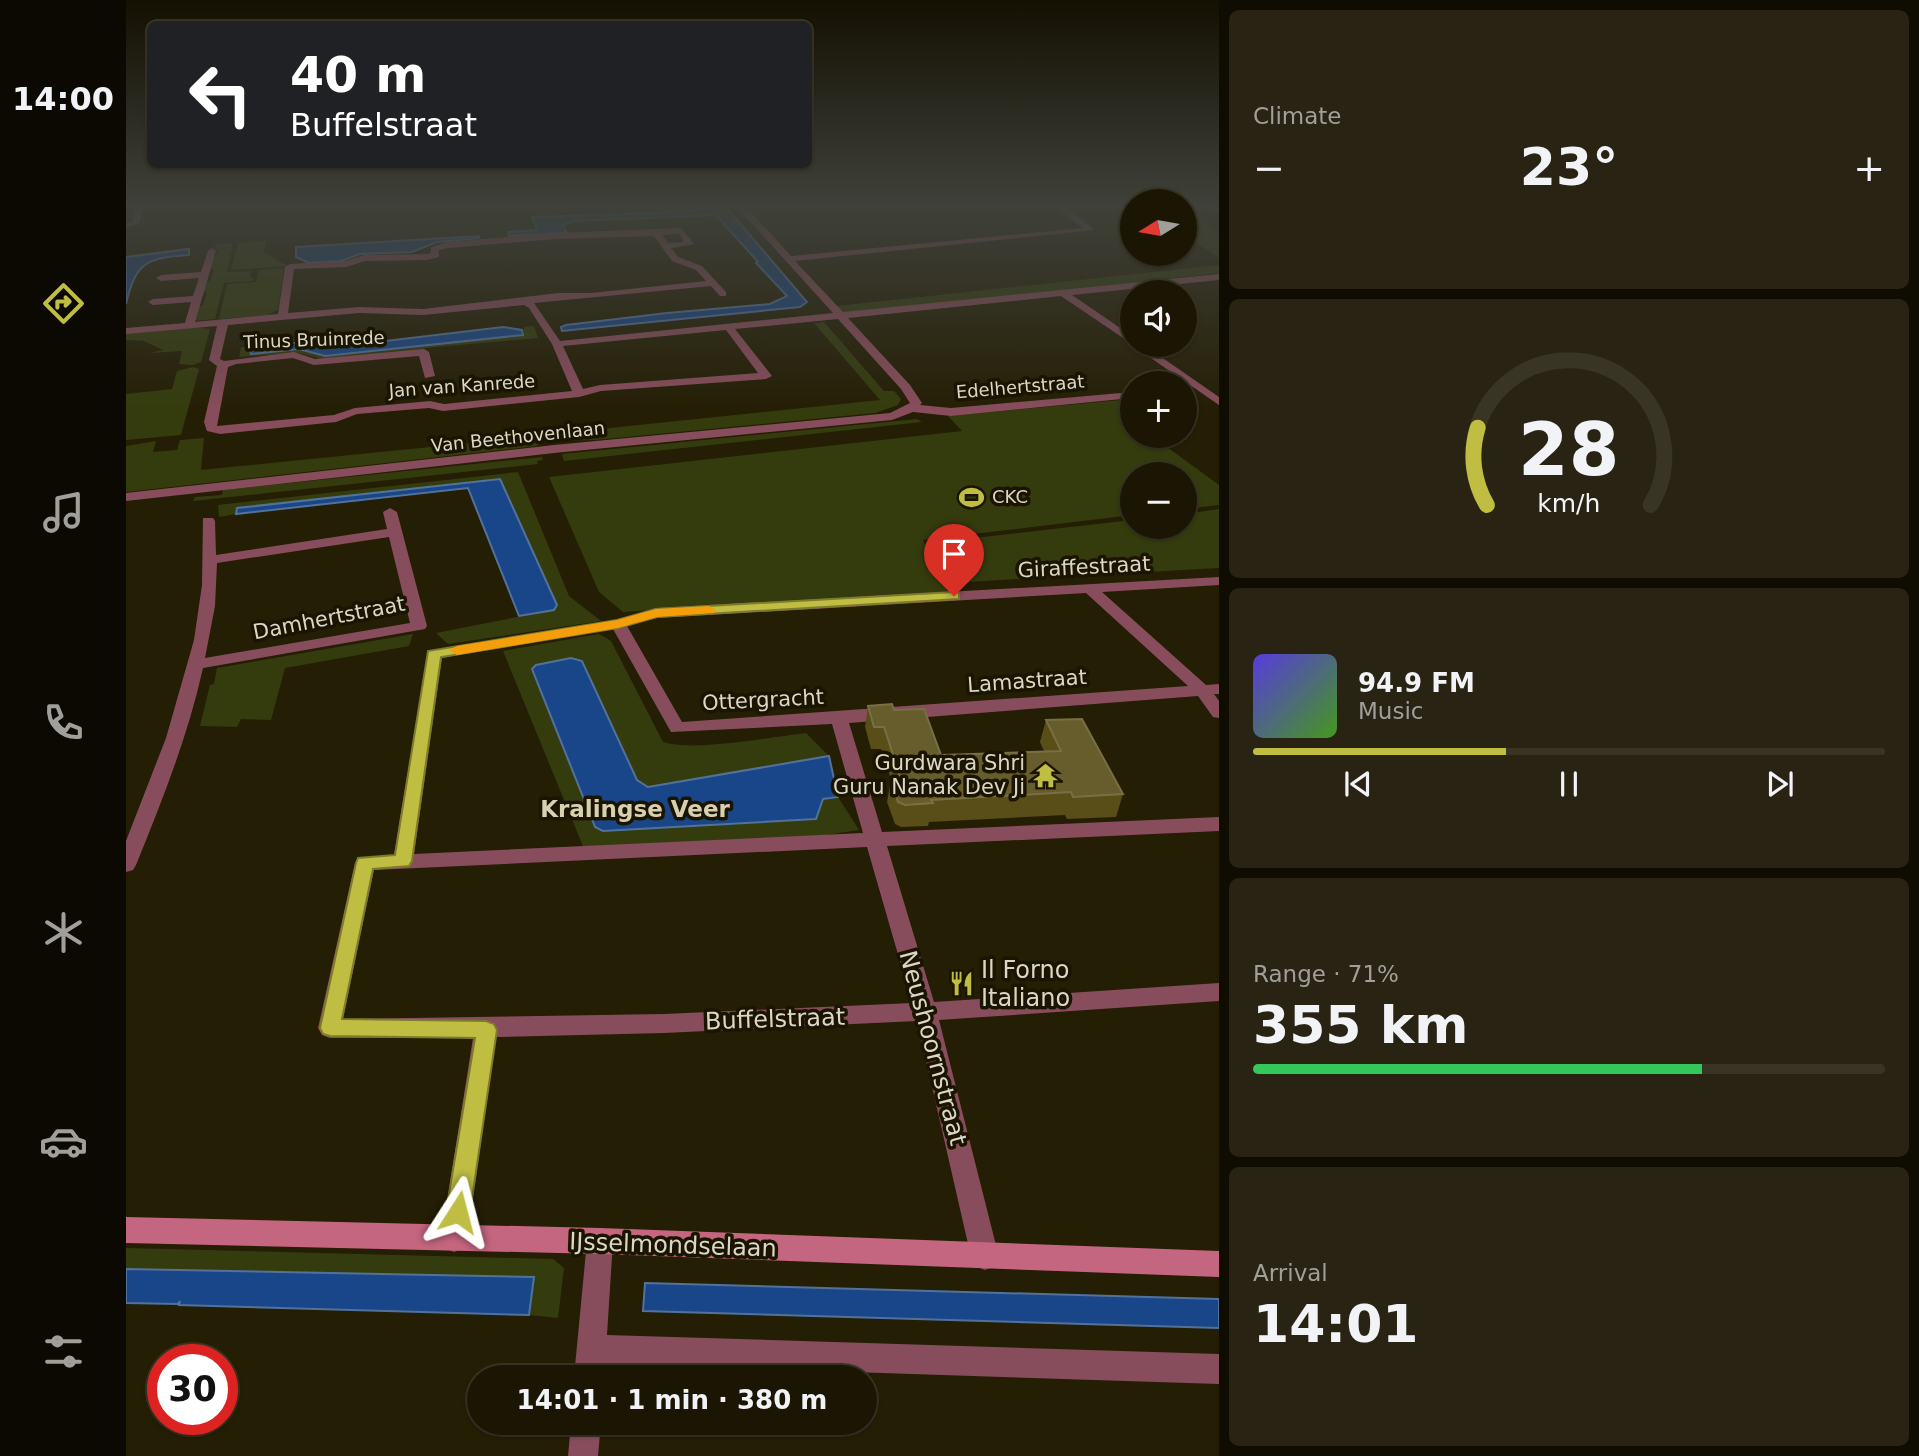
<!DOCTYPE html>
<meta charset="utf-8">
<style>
:root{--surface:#1b1603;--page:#282312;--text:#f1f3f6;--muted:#a09f9a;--line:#393525;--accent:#bfbe42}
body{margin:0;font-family:"DejaVu Sans",sans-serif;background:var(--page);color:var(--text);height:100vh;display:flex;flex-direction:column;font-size:26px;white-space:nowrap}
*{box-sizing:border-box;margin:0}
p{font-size:23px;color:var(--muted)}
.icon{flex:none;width:38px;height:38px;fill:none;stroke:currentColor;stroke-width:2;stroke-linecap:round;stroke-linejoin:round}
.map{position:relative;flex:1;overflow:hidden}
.drawer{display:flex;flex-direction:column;gap:10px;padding:10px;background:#0f0c02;width:700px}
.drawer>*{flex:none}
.hud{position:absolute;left:21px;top:21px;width:665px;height:147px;border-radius:10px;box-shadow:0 2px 5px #0004,0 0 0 2px var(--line);background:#202124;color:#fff;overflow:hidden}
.needle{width:46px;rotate:259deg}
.controls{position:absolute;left:994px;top:189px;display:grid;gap:14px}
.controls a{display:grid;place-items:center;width:77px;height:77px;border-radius:50%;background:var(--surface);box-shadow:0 2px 5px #0004,0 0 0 2px var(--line);font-size:35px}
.speed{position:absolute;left:21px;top:1344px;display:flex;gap:14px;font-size:35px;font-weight:700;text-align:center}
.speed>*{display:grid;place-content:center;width:91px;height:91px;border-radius:50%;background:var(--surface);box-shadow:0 2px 5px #0004,0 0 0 2px var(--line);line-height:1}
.speed .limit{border:10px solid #d22;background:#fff;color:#111}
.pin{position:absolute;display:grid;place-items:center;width:60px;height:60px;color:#fff;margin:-72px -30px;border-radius:50% 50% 50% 0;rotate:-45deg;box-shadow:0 0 7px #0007}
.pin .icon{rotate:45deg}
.me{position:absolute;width:77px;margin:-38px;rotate:9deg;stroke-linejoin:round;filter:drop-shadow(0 0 5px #0008)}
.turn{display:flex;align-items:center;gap:24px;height:147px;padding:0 28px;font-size:32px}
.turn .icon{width:91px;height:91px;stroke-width:2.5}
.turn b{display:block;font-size:49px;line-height:60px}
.big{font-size:52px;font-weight:600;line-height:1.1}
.drawer .widget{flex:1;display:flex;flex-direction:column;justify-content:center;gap:10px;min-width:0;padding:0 24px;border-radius:10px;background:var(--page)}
.drawer .dial{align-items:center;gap:0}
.dial svg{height:182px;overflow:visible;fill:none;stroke:var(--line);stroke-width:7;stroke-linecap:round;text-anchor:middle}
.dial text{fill:var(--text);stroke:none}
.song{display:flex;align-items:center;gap:21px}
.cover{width:84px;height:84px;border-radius:10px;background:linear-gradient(135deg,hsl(250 70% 55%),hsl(100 70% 35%))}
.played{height:7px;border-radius:4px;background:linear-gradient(90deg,var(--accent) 40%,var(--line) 40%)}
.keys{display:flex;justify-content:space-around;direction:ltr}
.heat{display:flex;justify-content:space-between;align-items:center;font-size:38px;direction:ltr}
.charge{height:10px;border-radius:5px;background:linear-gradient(90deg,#34c759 71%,var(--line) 0)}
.trip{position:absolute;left:341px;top:1365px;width:410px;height:70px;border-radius:35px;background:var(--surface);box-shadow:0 2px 5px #0004,0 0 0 2px var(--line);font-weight:600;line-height:70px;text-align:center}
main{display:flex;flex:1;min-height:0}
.tabs{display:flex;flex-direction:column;width:126px;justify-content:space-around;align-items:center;background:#0b0901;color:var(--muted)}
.tabs .icon{width:49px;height:49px}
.tabs .active{color:var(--accent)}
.tabs b{font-size:32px;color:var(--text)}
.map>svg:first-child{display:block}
</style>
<main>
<nav class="tabs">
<b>14:00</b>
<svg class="icon active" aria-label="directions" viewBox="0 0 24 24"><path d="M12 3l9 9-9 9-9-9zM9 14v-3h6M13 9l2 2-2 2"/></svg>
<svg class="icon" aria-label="music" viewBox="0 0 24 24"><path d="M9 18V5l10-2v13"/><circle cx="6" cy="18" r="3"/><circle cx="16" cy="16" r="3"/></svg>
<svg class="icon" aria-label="phone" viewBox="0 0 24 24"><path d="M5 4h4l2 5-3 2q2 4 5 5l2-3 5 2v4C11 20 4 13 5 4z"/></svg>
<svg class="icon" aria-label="climate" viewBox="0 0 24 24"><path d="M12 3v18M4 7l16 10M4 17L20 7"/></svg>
<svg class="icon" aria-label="car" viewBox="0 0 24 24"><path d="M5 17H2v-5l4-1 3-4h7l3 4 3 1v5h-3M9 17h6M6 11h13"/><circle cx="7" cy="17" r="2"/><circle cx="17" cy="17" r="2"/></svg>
<svg class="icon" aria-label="filters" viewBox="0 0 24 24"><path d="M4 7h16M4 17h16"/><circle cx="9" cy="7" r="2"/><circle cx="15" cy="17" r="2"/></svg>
</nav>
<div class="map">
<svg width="1093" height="1456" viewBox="0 0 1093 1456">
<rect width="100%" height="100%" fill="#241e04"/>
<!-- green -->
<path fill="#343c0e" d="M 1059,208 L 1063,208 L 1093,234 L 1093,258 L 1059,236 Z
M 140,241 L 138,252 L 162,266 L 105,270 L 112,243 Z
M 107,243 L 101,272 L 125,271 L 124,277 L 128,277 L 127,281 L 98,283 L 89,319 L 68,321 L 72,307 L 77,305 L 81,293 L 77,291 L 79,283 L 84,281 L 88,270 L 84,268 L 92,250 L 88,249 L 90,244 Z
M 1093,265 L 1093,273 L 728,314 L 717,313 L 711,306 Z
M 158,268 L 152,310 L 141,315 L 93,319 L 101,284 L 130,282 L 133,270 Z
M 698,322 L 758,391 L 768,391 L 775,399 L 772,405 L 749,413 L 469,440 L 429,441 L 426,434 L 754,400 L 688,323 Z
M 408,326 L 412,338 L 300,348 L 288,351 L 196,359 L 173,353 L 113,357 L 115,347 L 128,347 L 124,350 L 125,354 L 173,349 L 199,356 L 391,336 L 397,335 L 398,327 Z
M 69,327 L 84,329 L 75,362 L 67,365 L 53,364 L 56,351 L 24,353 L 37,350 L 18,341 L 0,340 L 0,333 Z
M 67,367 L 73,369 L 55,435 L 0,440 L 0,394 L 46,389 L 51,371 Z
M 1006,399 L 1006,410 L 997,414 L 1006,421 L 1006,436 L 1026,436 L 1093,485 L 1093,505 L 1059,509 L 1059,474 L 1006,474 L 1006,515 L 797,540 L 825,592 L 497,612 L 473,592 L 423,477 L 836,431 L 822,416 Z
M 791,419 L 796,422 L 438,461 L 436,454 Z
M 415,436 L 416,443 L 410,446 L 0,492 L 0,446 L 30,441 L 27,452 L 51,450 L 54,440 L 78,438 L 75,470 Z
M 416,457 L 417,460 L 411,461 L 412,464 L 67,501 L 69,497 L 96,495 L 97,490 Z
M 392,472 L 443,596 L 475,621 L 322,644 L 310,633 L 427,610 L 374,479 L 111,508 L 110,514 L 93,517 L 92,505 Z
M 1093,509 L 1093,568 L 840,582 L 814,542 L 1006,520 L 1006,527 L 1059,527 L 1059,514 Z
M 287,634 L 283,646 L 159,668 L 145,720 L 115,719 L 111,727 L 74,726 L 84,685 L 88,684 L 91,668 Z
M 473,634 L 485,641 L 537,742 C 568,752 645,737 680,733 L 703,756 L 522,787 L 511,781 L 406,669 L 468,827 L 477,831 L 690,820 L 697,799 L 712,797 L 733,830 L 609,849 L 461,856 L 377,651 Z
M 0,1248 L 427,1259 L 438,1268 L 432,1318 L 403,1315 L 408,1277 L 0,1269 Z"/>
<!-- water -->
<path fill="#194688" stroke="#53729b" stroke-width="2" d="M 584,208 L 601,208 L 681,302 L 674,307 L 436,331 L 435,327 L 440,325 L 541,313 L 644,304 L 661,296 L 630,263 L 632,262 L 590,215 L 448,221 L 437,225 L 441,233 L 383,236 L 382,232 L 411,230 L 406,217 L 534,213 Z
M 353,236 L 353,238 L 311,242 L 286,252 L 234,254 L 215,261 L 183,263 L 170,257 L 170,247 Z
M 63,249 L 63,255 C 20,258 10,262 0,304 L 0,257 Z
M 377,327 L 396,330 L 397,335 L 199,356 L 173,349 L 125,354 L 124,350 L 128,347 L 187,341 L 201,348 Z
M 374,479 L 431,605 L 428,610 L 393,616 L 342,488 L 110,514 L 111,508 Z
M 445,658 L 456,661 L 511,780 L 522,787 L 703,756 L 712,797 L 697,799 L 690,819 L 477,831 L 469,827 L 406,669 L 410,665 Z
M 0,1269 L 408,1277 L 403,1315 L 53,1305 L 54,1301 L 52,1304 L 0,1303 Z
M 519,1283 L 1093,1299 L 1093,1328 L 517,1311 Z"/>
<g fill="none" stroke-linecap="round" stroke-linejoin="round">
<!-- street -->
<path fill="#884d5c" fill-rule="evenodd" d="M 10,208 L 18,208 L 13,224 L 0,227 L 0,223 L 6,222 Z
M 612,208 L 621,208 L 665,256 L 957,228 L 931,208 L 940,208 L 969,230 L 669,261 L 717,312 L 1093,274 L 1093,280 L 946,295 L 1006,336 L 1006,344 L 935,296 L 722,318 L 784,385 L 796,403 L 794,405 L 825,408 L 1006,392 L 1006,398 L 825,416 L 787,412 L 766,420 L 428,453 L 0,501 L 0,493 L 428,445 L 764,413 L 784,403 L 775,389 L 712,319 L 609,329 L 646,376 L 640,379 L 475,391 L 453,397 L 317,411 L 303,408 L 231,414 L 210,422 L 94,434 L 81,431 L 78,422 L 91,366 L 83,360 L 91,326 L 0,334 L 0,328 L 59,323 L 65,302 L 27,305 L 22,302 L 27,299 L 67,296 L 73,278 L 35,281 L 30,278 L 35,275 L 75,272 L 82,251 L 86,248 L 90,251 L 69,322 L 152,314 L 159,267 L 164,264 L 219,261 L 238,255 L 301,254 L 305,253 L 305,247 L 321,242 L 430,233 L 555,228 L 568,244 L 545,248 L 552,257 L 576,266 L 600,292 L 600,296 L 594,296 L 585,286 L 408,303 L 434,341 L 707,313 ZM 553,234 L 558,242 L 542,243 L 536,235 ZM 528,236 L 546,261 L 570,270 L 580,281 L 465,293 L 432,293 L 297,309 L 233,307 L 162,313 L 168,269 L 220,267 L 239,261 L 301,260 L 313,257 L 313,250 L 322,248 L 430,239 ZM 398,305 L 403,308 L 426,344 L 446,391 L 318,404 L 304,401 L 229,408 L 208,415 L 91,426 L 102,367 L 110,364 L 167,358 L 188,365 L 293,356 L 299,378 L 309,376 L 303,352 L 298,349 L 189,359 L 168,352 L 98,361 L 94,359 L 102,325 L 233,313 L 297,315 ZM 600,330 L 632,373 L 474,385 L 457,389 L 437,346 Z
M 1006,345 L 1018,345 L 1093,397 L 1093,405 Z
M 264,508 L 271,512 L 301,626 L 299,629 L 77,668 C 62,736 36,801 10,865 L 7,870 L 0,872 L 0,841 L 40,738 L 68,640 L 76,585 L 77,518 L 87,518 L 89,521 L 90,555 L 261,529 L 257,512 ZM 263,537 L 284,623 L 79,658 L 89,606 L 91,563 Z
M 1093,577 L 1093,585 L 976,592 L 1080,685 L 1093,684 L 1093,694 L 1088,694 L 1093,701 L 1093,718 L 1087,717 L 1072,696 L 723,723 L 756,832 L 1093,817 L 1093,831 L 761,846 L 808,1002 L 1093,983 L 1093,1001 L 813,1020 L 873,1257 L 869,1266 L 859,1270 L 849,1266 L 845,1257 L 791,1021 L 538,1033 L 370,1037 L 341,1239 L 338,1248 L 328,1252 L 318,1248 L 315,1239 L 347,1038 L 204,1038 L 196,1035 L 192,1028 L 229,863 L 232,858 L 268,855 L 302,651 L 490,620 L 530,608 ZM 960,593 L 1062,686 L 556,722 L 501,626 L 531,618 ZM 487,629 L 545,732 L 706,724 L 737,833 L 288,854 L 316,658 ZM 741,847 L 786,1003 L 538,1014 L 217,1019 L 248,870 Z
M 474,1228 L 484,1232 L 487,1241 L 481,1335 L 1093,1354 L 1093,1384 L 479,1364 L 478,1377 L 448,1377 L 461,1241 L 464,1232 Z
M 445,1423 L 475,1423 L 472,1456 L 442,1456 Z"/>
<!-- secondary -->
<path fill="#c56680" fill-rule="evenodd" d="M 1086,208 L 1093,208 L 1093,213 Z
M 0,1217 L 474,1228 L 1093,1251 L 1093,1277 L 474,1254 L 0,1243 Z"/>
</g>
<!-- wall -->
<path fill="#594d18" d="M 742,706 L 768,710 L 815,755 L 918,751 L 914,742 L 920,720 L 997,794 L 990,817 L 941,819 L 939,815 L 803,822 L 802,826 L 775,827 L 769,824 L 761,802 L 765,779 L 755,749 L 745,749 L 739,727 Z"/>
<!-- building -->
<path fill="#675c2b" stroke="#796f44" stroke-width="2" d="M 766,704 L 768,710 L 798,709 L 815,755 L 935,751 L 920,720 L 956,719 L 997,794 L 947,797 L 945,792 L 805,800 L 807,803 L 779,805 L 772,802 L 765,779 L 775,779 L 758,727 L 748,727 L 742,706 Z"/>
<!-- sky -->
<linearGradient id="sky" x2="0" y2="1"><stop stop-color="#141002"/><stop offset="0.5" stop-color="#3f413a"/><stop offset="1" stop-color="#3f413a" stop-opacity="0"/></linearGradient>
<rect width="1093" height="412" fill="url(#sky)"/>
<!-- route -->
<path fill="#bfbe42" stroke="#7c7c2b" stroke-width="2" d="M 828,592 L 833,593 L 833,599 L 531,617 L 492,628 L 315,657 L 286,861 L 283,866 L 247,869 L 216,1019 L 360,1021 L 368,1024 L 371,1030 L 344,1212 L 340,1220 L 332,1224 L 323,1220 L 320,1212 L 349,1038 L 204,1036 L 197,1034 L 194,1028 L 230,863 L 232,858 L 269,855 L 302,651 L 491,620 L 530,609 Z"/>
<!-- slow -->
<path fill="#f59e0b" d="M 583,606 L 590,610 L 588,613 L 531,617 L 492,628 L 331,655 L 323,650 L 331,646 L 491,620 L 530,609 Z"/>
<!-- icons -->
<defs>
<symbol id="stadium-bare" viewBox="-9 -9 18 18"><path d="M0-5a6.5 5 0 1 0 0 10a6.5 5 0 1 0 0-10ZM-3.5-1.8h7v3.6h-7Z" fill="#bfbe42" stroke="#1b1500" stroke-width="2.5" paint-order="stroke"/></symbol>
<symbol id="temple-bare" viewBox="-9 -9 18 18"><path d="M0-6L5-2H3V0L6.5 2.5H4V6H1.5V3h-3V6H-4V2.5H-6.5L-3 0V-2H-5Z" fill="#bfbe42" stroke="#1b1500" stroke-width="2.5" paint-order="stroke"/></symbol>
<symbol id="restaurant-bare" viewBox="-9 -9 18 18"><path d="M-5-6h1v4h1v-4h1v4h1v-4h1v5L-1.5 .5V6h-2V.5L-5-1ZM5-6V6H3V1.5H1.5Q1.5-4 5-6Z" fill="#bfbe42" stroke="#1b1500" stroke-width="2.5" paint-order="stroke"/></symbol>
</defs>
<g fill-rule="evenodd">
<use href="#stadium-bare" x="828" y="480" width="35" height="35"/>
<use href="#temple-bare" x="902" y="758" width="35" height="35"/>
<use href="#restaurant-bare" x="818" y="966" width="35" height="35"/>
</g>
<g text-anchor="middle" stroke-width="7" stroke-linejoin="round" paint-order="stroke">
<!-- far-street labels -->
<g font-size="18" fill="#dad7c8" stroke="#1b1500">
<text transform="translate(188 340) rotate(-2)" y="6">Tinus Bruinrede</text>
<text transform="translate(336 386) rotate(-4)" y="6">Jan van Kanrede</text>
<text transform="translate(894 387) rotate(-5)" y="6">Edelhertstraat</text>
<text transform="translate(392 437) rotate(-6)" y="6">Van Beethovenlaan</text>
</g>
<!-- far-poi labels -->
<g font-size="18" fill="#dad7c8" stroke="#1b1500" text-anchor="start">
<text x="866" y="503">CKC</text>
</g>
<!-- street labels -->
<g font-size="21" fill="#dad7c8" stroke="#1b1500">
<text transform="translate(958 567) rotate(-3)" y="7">Giraffestraat</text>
<text transform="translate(203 618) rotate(-11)" y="7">Damhertstraat</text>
<text transform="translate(901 681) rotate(-4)" y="7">Lamastraat</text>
<text transform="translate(637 700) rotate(-3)" y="7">Ottergracht</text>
</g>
<!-- poi labels -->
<g font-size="21" fill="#dad7c8" stroke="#1b1500" text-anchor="end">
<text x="899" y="770">Gurdwara Shri<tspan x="899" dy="24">Guru Nanak Dev Ji</tspan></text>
</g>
<!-- neighbourhood labels -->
<g font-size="23" font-weight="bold" fill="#d7d0b1" stroke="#1b1500">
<text x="509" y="817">Kralingse Veer</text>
</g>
<!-- near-poi labels -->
<g font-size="24" fill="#dad7c8" stroke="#1b1500" text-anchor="start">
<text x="855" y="978">Il Forno<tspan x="855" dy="28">Italiano</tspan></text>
</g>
<!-- near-street labels -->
<g font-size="24" fill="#dad7c8" stroke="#1b1500">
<text transform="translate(649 1019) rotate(-2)" y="8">Buffelstraat</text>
<text transform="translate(807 1048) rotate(75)" y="8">Neushoornstraat</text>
<text transform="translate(547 1245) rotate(2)" y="8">IJsselmondselaan</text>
</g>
</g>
</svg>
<div class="controls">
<a><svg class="needle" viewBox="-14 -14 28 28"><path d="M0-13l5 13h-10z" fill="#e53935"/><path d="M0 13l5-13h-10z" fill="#a09f9a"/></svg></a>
<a><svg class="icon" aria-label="sound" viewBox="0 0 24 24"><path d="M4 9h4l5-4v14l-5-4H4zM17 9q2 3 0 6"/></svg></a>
<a>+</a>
<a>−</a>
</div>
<div class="speed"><div class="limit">30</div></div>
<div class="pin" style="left:828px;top:596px;background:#d93025"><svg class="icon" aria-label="arrive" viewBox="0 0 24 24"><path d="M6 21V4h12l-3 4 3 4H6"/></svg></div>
<svg class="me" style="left:332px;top:1212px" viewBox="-20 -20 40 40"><path d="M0-17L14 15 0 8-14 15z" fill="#bfbe42" stroke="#fff" stroke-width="4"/></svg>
<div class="trip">14:01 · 1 min · 380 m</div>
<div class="hud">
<div class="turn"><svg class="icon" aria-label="left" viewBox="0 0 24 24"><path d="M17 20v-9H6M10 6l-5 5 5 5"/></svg><div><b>40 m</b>Buffelstraat</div></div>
</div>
</div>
<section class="drawer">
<div class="widget"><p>Climate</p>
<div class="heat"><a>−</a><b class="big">23°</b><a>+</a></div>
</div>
<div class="widget dial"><svg viewBox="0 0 100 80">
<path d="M14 69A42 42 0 1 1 86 69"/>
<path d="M14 69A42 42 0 0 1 10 35" stroke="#bfbe42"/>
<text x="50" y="56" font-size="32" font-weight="700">28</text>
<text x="50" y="72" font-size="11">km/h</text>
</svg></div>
<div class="widget">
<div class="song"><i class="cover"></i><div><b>94.9 FM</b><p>Music</p></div></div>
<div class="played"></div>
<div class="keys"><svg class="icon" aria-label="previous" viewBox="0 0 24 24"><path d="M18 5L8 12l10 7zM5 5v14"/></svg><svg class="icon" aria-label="pause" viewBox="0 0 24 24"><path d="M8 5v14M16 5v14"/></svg><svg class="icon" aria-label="next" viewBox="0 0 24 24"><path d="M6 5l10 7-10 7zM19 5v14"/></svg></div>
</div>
<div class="widget"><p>Range · 71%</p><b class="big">355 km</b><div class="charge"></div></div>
<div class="widget"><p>Arrival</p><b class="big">14:01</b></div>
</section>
</main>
